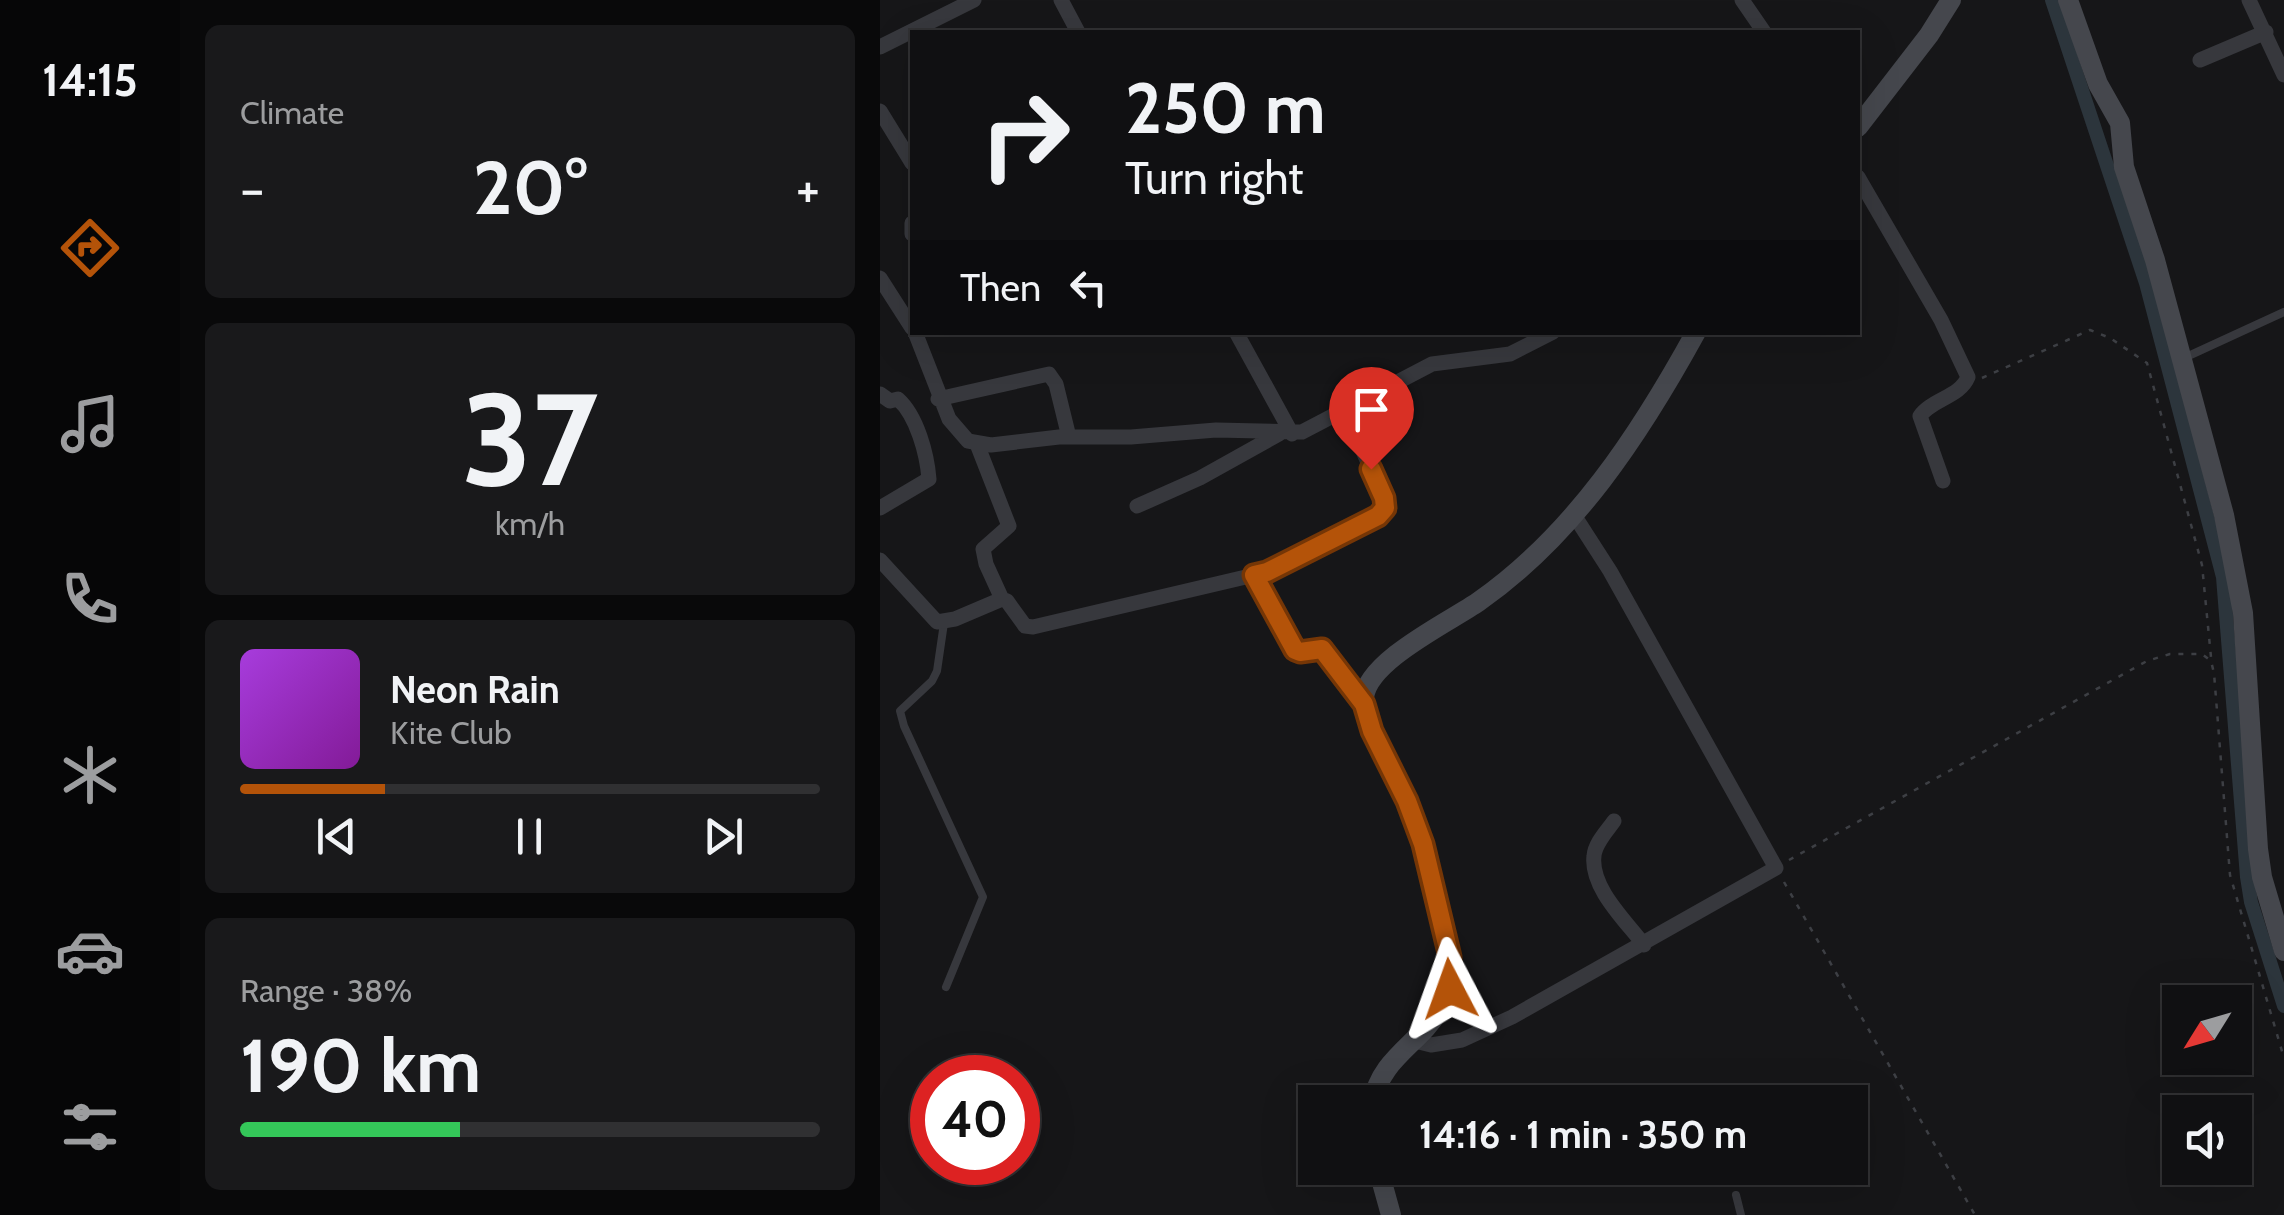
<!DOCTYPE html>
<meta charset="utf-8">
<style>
:root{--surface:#101012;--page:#19191b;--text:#f1f3f6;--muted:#9c9d9f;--line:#303032;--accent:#b45309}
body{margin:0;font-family:Cabin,sans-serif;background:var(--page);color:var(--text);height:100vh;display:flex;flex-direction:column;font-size:38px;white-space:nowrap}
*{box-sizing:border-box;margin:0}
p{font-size:32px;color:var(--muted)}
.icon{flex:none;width:55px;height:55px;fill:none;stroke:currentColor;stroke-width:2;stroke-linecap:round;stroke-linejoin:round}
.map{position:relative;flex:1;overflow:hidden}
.drawer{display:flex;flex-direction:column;gap:25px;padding:25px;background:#09090a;width:700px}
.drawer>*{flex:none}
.hud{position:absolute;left:30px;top:30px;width:950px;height:305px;border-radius:0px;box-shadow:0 10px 40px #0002,0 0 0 2px var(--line);background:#101012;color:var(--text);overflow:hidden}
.needle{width:65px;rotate:233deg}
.fabs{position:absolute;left:1282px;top:985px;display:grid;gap:20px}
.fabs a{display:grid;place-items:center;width:90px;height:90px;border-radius:0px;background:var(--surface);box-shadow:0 10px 40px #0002,0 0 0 2px var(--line);font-size:50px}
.speed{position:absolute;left:30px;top:1055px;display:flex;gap:20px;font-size:50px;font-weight:700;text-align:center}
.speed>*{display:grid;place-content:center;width:130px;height:130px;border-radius:50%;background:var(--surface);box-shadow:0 10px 40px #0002,0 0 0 2px var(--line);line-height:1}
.speed .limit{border:15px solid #d22;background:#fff;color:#111}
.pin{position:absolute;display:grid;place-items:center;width:85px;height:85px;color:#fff;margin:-102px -42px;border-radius:50% 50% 50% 0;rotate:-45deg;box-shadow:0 0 10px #0007}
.pin .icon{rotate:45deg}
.me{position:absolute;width:110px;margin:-55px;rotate:356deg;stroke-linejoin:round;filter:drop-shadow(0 0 8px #0008)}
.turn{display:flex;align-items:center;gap:35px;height:210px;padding:0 50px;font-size:45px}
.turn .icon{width:130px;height:130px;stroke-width:2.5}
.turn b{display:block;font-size:70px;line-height:85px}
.then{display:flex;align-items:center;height:95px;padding:0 50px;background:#0003;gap:20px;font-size:38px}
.big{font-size:75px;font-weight:700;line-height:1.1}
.drawer .widget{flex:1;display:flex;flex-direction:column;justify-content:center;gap:15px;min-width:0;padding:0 35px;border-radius:15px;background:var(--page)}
.drawer .dial{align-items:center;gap:0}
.dial b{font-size:130px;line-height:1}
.song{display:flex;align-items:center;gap:30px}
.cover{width:120px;height:120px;border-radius:15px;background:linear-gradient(135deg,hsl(280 70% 55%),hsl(290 70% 35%))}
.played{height:10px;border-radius:5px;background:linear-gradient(90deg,var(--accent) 25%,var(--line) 25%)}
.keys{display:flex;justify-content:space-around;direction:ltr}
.heat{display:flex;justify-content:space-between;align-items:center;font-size:55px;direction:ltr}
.charge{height:15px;border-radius:8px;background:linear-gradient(90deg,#34c759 38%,var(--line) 0)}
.trip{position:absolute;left:418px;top:1085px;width:570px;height:100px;border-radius:0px;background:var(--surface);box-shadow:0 10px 40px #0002,0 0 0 2px var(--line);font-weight:700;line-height:100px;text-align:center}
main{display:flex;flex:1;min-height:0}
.menu{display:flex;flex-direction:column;width:180px;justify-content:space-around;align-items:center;background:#060607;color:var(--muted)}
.menu .icon{width:70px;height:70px}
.menu .selected{color:var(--accent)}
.menu b{font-size:45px;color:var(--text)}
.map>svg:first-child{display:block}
</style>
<main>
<nav class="menu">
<b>14:15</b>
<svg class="icon selected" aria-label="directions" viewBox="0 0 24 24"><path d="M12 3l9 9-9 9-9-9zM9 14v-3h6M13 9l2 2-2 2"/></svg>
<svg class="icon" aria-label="music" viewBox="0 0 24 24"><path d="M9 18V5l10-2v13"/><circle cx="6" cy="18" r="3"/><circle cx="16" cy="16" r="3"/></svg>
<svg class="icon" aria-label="phone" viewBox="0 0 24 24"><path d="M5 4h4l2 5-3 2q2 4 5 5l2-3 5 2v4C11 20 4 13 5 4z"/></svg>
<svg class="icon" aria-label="climate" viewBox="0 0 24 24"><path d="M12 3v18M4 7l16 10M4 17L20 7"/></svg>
<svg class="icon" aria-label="car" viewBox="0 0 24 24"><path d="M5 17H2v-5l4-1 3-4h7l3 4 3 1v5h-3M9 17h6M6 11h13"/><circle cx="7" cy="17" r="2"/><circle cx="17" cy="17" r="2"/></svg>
<svg class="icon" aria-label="filters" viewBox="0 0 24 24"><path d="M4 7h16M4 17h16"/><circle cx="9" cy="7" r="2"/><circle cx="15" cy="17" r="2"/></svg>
</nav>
<section class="drawer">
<div class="widget"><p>Climate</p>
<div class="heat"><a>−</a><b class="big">20°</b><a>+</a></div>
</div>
<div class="widget dial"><b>37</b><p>km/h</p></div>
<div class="widget">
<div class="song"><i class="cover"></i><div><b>Neon Rain</b><p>Kite Club</p></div></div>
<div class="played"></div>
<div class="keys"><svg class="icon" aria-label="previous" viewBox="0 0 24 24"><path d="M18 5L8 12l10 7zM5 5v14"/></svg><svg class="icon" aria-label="pause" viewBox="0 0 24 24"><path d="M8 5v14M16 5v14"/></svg><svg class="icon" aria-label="next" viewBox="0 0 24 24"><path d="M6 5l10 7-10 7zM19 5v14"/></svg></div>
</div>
<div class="widget"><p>Range · 38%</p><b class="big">190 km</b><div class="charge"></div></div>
</section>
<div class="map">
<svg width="1404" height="1215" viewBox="0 0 1404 1215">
<rect width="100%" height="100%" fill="#161618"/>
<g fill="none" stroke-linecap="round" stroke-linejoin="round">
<!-- canal -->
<path stroke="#2c353c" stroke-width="14" d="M 1172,0 L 1266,283 L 1343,577 L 1367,877 L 1371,902 L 1404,1006"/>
<!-- path -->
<path stroke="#3d3f44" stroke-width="2.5" stroke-dasharray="5 8" stroke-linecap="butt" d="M 1102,378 L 1210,330 L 1230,338 L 1267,363 L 1322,565 L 1331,657
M 909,860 L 1267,661 L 1290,654 L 1322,654 L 1331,661 L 1334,673 L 1350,875 L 1404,1058
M 904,882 L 1095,1215"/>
<!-- lane -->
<path stroke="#37383d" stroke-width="8" d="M 1304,358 L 1404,312
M 64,623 L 57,671 L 52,681 L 20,711 L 24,726 L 103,897 L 66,987
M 856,1195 L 861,1215"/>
<!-- street -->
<path stroke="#37383d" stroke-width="15" d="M 181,0 L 198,32
M 862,0 L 884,32
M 1369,0 L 1404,75
M 0,47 L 94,0
M 1320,60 L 1386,32
M 0,111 L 32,163
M 978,177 L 1061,320 L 1088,377 C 1080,397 1052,399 1040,416 L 1063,481
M 32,223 L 32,234
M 0,278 L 32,328
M 35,332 L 69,419 L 88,441 L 111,445 L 179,437 L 251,437 L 336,430 L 422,432 L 552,364 L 630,354 L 673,332
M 356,332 L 412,434
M 0,394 L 10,401 L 18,399 C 37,416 47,454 49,479 L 0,508
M 58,399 L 169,374 L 176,384 L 189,437
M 97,444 L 129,526 L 103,549 L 106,564 L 122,599
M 257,506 L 320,478 L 399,434
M 0,560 L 57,622 L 75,619 L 122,599 L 127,601 L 145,626 L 153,627 L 387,572 L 497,516 L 505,509 L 504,499 L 465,410
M 374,575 L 415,650 L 420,652 L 442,649 L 484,704
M 734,821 C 727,831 715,843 714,856 C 710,888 747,922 764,945
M 535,1041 L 551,1045 L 582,1040 L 632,1017 L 896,868 L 730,571 L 694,515"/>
<!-- secondary -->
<path stroke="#45474d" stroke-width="20" d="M 1188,0 L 1218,84 L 1240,123 L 1244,167 L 1275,260 L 1344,515 L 1363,613 L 1378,849 L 1382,877 L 1404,951
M 978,127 L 1049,35 L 1071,0
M 493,1102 C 503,1041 576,1037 570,957 C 554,889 540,823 508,762 C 497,742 482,721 484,698 C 487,661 569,622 598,602 C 694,535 760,434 816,332
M 498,1168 L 511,1215"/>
</g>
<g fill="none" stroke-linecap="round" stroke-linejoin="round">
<defs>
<path id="route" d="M 491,469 L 504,498 L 505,508 L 498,516 L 387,572 L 374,575 L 415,650 L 420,652 L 442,649 L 484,704 L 492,731 L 527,801 L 543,844 L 570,957 L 570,989"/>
</defs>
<!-- route casing -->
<use href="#route" stroke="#753606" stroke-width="25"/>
<!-- route -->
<use href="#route" stroke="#b45309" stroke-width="18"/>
</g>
</svg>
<div class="fabs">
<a><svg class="needle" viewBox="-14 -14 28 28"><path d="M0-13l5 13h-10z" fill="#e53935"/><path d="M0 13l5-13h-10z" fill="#9c9d9f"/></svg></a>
<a><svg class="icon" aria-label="sound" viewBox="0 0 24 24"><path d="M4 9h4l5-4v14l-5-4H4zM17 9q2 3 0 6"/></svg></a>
</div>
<div class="speed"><div class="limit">40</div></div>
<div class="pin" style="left:491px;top:469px;background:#d93025"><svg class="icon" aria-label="arrive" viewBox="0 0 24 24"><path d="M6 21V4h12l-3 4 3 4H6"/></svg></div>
<svg class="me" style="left:570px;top:989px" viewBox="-20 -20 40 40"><path d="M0-17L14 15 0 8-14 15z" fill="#b45309" stroke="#fff" stroke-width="4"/></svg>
<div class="trip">14:16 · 1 min · 350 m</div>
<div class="hud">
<div class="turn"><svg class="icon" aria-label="right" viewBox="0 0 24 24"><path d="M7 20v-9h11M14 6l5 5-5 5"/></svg><div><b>250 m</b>Turn right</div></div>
<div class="then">Then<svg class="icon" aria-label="left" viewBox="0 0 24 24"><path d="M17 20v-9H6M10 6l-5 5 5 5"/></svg></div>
</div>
</div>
</main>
